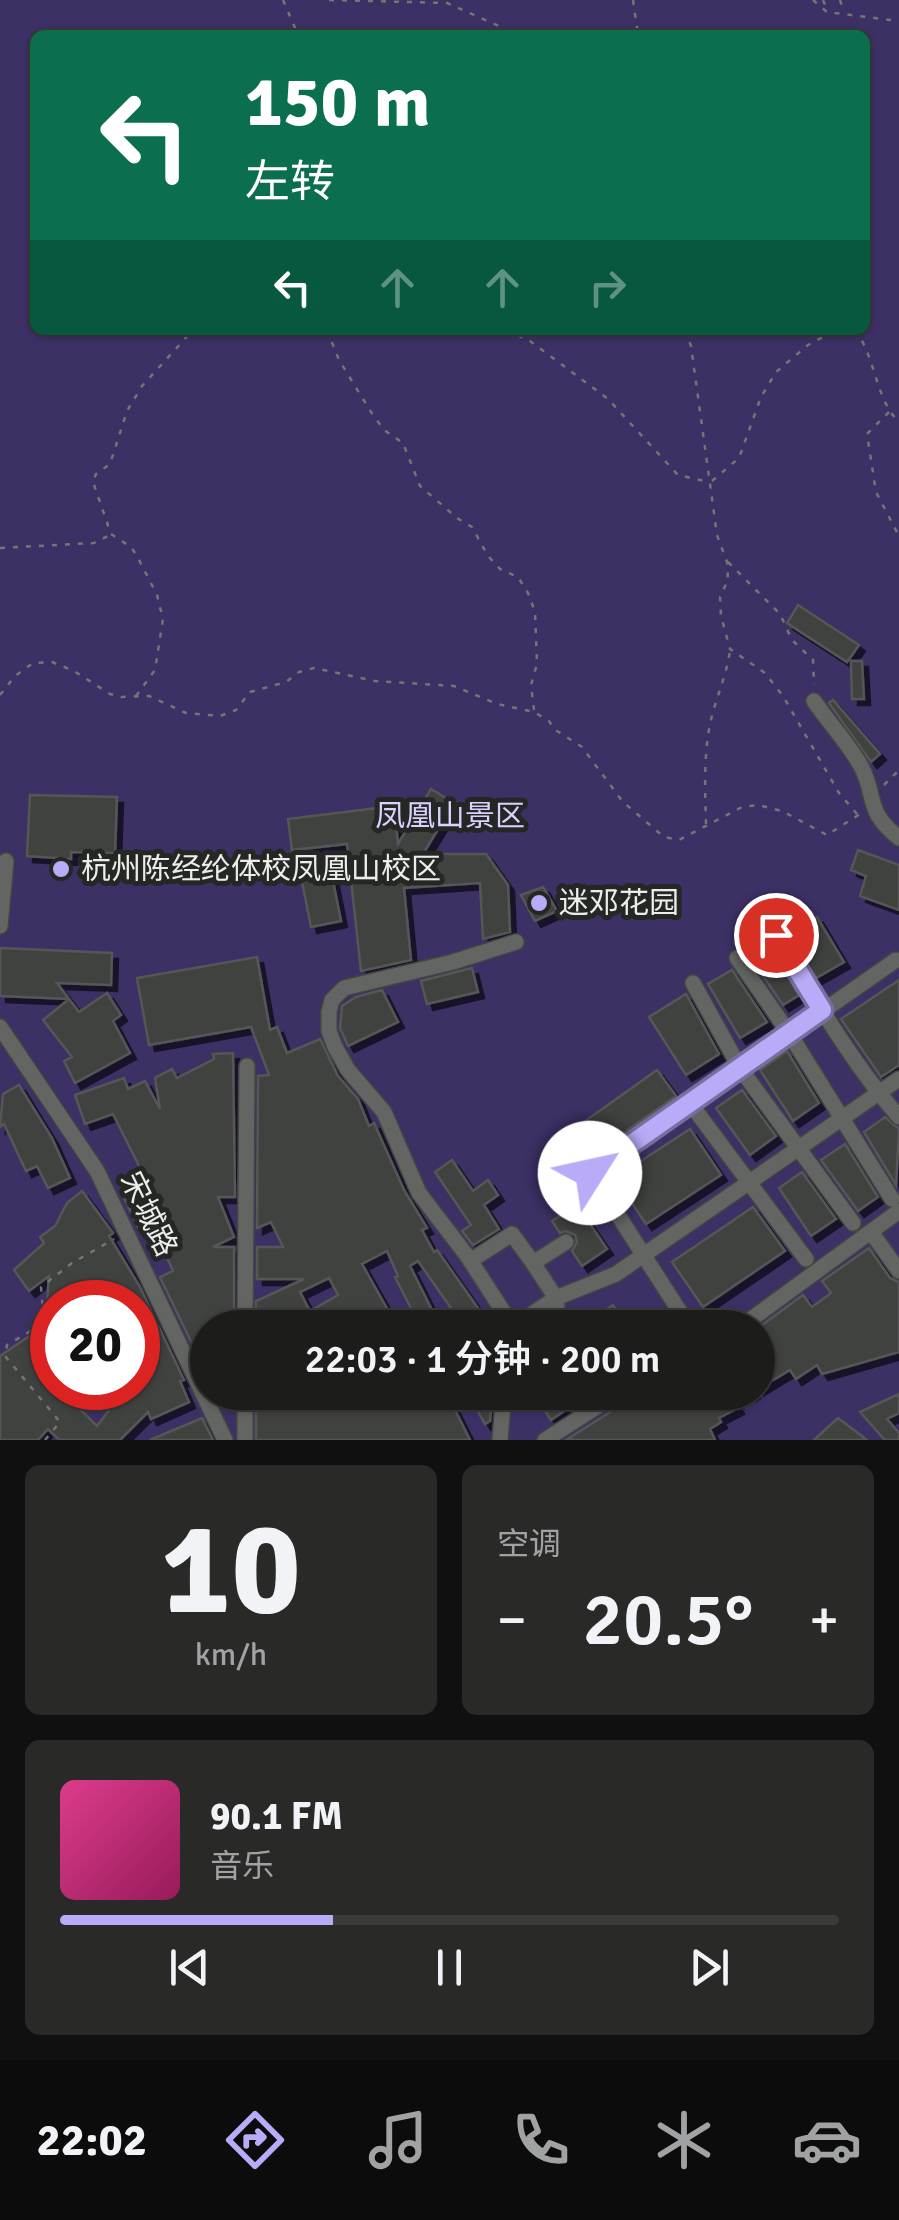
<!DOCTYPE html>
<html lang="zh">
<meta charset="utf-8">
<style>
:root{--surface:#1c1d1b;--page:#292a28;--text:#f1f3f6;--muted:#a0a2a3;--line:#3a3b3a;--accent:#b9abf7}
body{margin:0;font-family:Signika,"Noto Sans SC",sans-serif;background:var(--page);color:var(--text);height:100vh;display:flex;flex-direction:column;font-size:38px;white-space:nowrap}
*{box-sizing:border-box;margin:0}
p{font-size:32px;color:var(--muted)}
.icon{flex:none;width:55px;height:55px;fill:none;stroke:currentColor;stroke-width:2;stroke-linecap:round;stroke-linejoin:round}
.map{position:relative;height:1440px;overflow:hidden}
.details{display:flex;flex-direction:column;gap:25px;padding:25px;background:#0f100f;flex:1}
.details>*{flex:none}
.banner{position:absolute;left:30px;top:30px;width:840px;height:305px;border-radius:15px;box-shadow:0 2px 8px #0004,0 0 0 2px var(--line);background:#0b6e4f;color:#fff;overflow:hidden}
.speed{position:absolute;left:30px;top:1280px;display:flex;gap:20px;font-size:50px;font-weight:700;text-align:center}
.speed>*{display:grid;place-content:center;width:130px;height:130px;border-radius:50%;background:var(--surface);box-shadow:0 2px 8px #0004,0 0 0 2px var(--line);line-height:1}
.speed .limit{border:15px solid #d22;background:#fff;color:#111}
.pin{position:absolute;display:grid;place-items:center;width:85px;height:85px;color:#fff;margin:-42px;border:5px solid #fff;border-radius:50%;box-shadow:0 2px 10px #0007}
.me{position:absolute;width:110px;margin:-55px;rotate:55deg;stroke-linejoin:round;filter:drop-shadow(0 0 8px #0008)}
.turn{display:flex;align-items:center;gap:35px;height:210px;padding:0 50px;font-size:45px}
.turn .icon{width:130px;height:130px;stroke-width:2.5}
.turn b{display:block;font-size:70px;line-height:85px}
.lanes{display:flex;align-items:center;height:95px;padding:0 50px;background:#0003;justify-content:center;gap:50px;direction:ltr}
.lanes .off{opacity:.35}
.big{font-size:75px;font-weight:600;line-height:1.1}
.details .card{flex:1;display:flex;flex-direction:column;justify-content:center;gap:15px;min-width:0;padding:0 35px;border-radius:15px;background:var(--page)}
.details .dial{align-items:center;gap:0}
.dial b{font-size:130px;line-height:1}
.song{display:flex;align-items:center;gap:30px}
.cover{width:120px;height:120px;border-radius:15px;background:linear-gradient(135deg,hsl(330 70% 55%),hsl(330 70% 35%))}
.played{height:10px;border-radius:5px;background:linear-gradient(90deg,var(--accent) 35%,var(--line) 35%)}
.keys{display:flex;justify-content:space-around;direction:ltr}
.heat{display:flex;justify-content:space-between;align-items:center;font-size:55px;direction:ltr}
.details .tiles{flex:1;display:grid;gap:25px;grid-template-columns:1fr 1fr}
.card:last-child{grid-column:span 2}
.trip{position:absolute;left:190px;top:1310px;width:585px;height:100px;border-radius:50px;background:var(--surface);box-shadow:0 2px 8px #0004,0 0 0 2px var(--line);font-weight:600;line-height:100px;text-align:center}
.tab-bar{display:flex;height:160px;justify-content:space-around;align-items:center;background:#0b0c0b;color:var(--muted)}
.tab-bar .icon{width:70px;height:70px}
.tab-bar .active{color:var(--accent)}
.tab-bar b{font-size:45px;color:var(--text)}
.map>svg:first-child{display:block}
</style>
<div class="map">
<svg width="899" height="1440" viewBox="0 0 899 1440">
<defs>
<filter id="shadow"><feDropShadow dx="6" dy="6" stdDeviation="0" flood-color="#0009"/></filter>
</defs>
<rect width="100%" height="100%" fill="#252724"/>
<!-- green -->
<path fill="#3d3065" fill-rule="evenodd" d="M 0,0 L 899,0 L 899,1440 L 0,1440 ZM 35,35 L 865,35 L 865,330 L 35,330 ZM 52,1302 L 138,1302 L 138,1388 L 52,1388 ZM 208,1328 L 758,1328 L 758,1392 L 208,1392 Z"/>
<!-- building -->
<path fill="#404240" stroke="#545754" stroke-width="2.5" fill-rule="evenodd" filter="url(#shadow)" d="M 798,605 L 859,645 L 847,662 L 787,623 Z
M 851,661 L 862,661 L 864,699 L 852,699 Z
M 833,700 L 880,754 L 871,762 L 829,703 Z
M 431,789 L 454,803 L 423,854 L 486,854 L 508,885 L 510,932 L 483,939 L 480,883 L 404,888 L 411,960 L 361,971 L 347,844 L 292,850 L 288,819 L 394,806 L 398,844 Z
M 30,795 L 117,797 L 115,853 L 71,852 L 71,859 L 27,856 Z
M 858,850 L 899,865 L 899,910 L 860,896 L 866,876 L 851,870 Z
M 330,866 L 341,921 L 311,927 L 300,872 Z
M 543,887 L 557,911 L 535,921 L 521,895 Z
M 817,917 L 844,962 L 816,978 L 788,934 Z
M 769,945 L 799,995 L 783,1005 L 750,957 Z
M 0,948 L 112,953 L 111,985 L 57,983 L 69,999 L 0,996 Z
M 257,957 L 270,1030 L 277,1027 L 287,1053 L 320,1039 L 338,1076 L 358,1099 L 369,1126 L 374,1123 L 404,1190 L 427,1228 L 422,1230 L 434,1252 L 437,1250 L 492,1328 L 465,1328 L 418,1261 L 410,1266 L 437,1320 L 421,1328 L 395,1277 L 398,1276 L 387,1251 L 362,1264 L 398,1328 L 256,1328 L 256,1301 L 304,1279 L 257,1279 L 257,1247 L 283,1247 L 271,1222 L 257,1228 L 258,1076 L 269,1075 L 251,1027 L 149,1045 L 137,978 ZM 329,1278 L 338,1295 L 310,1311 L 300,1292 Z
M 472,968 L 478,992 L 427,1004 L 421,981 Z
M 732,970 L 767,1022 L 740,1038 L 708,984 Z
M 899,980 L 899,1065 L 881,1077 L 841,1019 Z
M 382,990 L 398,1022 L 348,1046 L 340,1028 L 342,1006 L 356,997 Z
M 107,993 L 121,1015 L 113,1021 L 130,1053 L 75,1083 L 64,1061 L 72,1057 L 43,1020 L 69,999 L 79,1012 Z
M 686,994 L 719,1054 L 686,1075 L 649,1017 Z
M 787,1051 L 819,1103 L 793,1121 L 760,1070 Z
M 233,1053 L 235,1197 L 218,1197 L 234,1237 L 213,1247 L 234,1247 L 234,1328 L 208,1328 L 208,1377 L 160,1277 L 173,1271 L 165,1253 L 171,1250 L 159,1221 L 140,1231 L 121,1192 L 142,1181 L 140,1177 L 144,1176 L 113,1114 L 85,1124 L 75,1095 L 124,1078 L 128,1089 L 145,1081 L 160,1109 L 155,1078 L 172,1069 L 177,1078 L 214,1059 L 213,1054 Z
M 657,1070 L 676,1096 L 585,1160 L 567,1134 Z
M 19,1085 L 52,1138 L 70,1178 L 48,1188 L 37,1166 L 26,1171 L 4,1124 L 0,1127 L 3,1094 Z
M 742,1090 L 776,1136 L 750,1155 L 716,1108 Z
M 885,1117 L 899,1129 L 896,1185 L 864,1132 Z
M 690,1129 L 721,1175 L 646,1224 L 615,1178 Z
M 845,1144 L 878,1197 L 858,1211 L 821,1160 Z
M 452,1160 L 473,1191 L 488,1180 L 498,1195 L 484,1205 L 499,1229 L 473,1245 L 462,1231 L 471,1225 L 435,1172 Z
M 802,1172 L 836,1219 L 811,1236 L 779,1188 Z
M 82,1191 L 113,1233 L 109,1236 L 140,1287 L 184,1380 L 180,1381 L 189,1402 L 151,1419 L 148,1412 L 120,1440 L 59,1440 L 48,1429 L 38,1440 L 0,1440 L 0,1356 L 28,1337 L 31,1342 L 52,1331 L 52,1388 L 138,1388 L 138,1302 L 47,1302 L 49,1276 L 29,1291 L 14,1270 L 44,1243 L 40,1237 L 55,1226 L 67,1203 ZM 94,1390 L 110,1409 L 97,1426 L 77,1406 Z
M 577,1205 L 607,1249 L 582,1266 L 572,1251 L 577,1242 L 575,1235 L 566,1231 L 560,1233 L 552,1221 Z
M 753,1207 L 785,1251 L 703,1307 L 672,1262 Z
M 869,1248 L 890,1278 L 899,1282 L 899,1352 L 822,1374 L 817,1365 L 796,1379 L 790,1370 L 758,1389 L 758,1328 L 803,1295 L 812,1307 L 831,1293 L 822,1281 Z
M 613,1305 L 628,1328 L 579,1328 Z
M 256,1392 L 446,1392 L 470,1440 L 256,1440 Z
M 467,1392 L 493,1392 L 490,1421 L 485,1424 Z
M 532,1392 L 592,1392 L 551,1420 Z
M 642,1392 L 755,1392 L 735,1403 L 738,1408 L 719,1418 L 721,1422 L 710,1429 L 715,1440 L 566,1440 Z
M 899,1394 L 899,1413 L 887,1419 L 899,1433 L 899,1440 L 885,1440 L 860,1412 Z
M 202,1418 L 213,1440 L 150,1440 Z
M 838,1418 L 867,1440 L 814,1440 Z"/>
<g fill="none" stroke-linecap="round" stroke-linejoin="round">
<defs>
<path id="minor" d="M 814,701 C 829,723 850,745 862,768 C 877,799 865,811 899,838
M 0,926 L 6,861
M 776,935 C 814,997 851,1062 899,1117
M 737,958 L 789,1033 L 892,1199
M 693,983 L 740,1068 L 853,1223
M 0,1027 L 97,1171 L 225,1440
M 690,1103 L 806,1259
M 871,1232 L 899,1271
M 470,1261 L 512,1234 L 533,1263 L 566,1242
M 689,1326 L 591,1173 L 896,960
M 245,1328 L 247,1066
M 507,1328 L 506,1316 L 468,1257 L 419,1193 L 384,1112 L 348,1070 L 335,1047 L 329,1031 L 329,1012 L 332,1000 L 344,988 L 453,962 L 516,942
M 511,1328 L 556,1298 L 533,1263
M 559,1328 L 556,1298 L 616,1274 L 899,1079
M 739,1328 L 899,1211
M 245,1440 L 245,1392
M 500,1440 L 504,1392
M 545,1440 L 620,1392"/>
</defs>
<!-- minor casing -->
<use href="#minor" stroke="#434543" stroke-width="18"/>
<!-- path -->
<path stroke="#747674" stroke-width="2.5" stroke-dasharray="5 8" stroke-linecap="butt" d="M 283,0 L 298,35
M 329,0 L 447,3 L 519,35
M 633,0 L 638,35
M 813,0 L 827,12 L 899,21
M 823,0 L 827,10
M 840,0 L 844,12
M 327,330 L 339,360 L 371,412 L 384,430 L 403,443 L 420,486 L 457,518 L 472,527 L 488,556 L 500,569 L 518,577 L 528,593 L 535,612 L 537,664 L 531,685 L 534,710
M 506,330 L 530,341 L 608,399 L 678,475 L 709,482
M 685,330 L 691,346 L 717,535 L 727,562 L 728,580 L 720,597 L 721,616 L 730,649 L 765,673 L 783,696 L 839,793 L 857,814
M 855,330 C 876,357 875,399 899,422
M 889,412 L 867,434 L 876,492 L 899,536
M 712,481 L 739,458 L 761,397 L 776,372 L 808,345 L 836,330
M 0,548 L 94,543 L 110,535
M 728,562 L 780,614 L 792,640 L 813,660 L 814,685
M 0,695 L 15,676 L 33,663 L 52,662 L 74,671 L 110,694 L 121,697 L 149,696 L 186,713 L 220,716 L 236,710 L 250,692 L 286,682 L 299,672 L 314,668 L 375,681 L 454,686 L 497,704 L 534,712 L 549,721 L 554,729 L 582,747 L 623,802 L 664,837 L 679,840 L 742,807 L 758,805 L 782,811 L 827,835 L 860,814
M 136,696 L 155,670 L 163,619 L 157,595 L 137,556 L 131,547 L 111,534 L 93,482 L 96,474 L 110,464 L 127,411 L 142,386 L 193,330
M 884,785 L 899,770
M 706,824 C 705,788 703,747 713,712 C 719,690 727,673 730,650
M 45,1440 L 60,1422 L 5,1356 L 7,1345 L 44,1323 L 41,1287 L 72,1263 L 114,1239"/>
<!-- minor -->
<use href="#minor" stroke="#636562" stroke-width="15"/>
</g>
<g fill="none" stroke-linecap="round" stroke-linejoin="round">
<defs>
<path id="route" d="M 590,1173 L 822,1010 L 776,935"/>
</defs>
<!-- route casing -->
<use href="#route" stroke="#786fa1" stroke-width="25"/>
<!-- route -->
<use href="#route" stroke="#b9abf7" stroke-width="18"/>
</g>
<!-- markers -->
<g fill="#b9abf7" stroke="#252724" stroke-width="4">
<circle cx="61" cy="869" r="10"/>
<circle cx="539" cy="903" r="10"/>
</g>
<g text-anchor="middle" stroke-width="10" stroke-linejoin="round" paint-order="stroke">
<!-- park labels -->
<g font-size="30" fill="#d9d1fe" stroke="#252724">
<text x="450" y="826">凤凰山景区</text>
</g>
<!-- poi labels -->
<g font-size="30" fill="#ebedeb" stroke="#252724" text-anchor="start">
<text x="81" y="879">杭州陈经纶体校凤凰山校区</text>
<text x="559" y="913">迷邓花园</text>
</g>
<!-- street labels -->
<g font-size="30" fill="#ebedeb" stroke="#252724">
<text transform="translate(149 1214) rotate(64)" y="10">宋城路</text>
</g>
</g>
</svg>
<div class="speed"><div class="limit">20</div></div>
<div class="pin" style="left:776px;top:935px;background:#d93025"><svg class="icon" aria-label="arrive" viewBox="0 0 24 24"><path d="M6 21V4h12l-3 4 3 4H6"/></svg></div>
<svg class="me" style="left:590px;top:1173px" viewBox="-20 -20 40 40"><circle r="19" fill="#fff"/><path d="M0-13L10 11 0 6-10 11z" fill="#b9abf7"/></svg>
<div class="trip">22:03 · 1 分钟 · 200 m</div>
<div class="banner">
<div class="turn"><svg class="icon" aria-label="left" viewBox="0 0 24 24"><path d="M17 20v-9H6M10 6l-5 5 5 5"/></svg><div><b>150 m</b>左转</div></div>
<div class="lanes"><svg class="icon" aria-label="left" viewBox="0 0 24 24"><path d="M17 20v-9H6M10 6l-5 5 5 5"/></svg><svg class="icon off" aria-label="ahead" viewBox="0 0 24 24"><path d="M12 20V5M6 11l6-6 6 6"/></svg><svg class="icon off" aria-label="ahead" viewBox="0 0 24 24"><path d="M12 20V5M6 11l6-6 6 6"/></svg><svg class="icon off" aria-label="right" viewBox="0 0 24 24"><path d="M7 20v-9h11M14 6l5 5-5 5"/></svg></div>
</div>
</div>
<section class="details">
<div class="tiles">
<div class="card dial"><b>10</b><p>km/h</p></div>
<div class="card"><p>空调</p>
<div class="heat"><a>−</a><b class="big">20.5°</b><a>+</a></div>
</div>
<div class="card">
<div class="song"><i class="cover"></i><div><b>90.1 FM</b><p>音乐</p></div></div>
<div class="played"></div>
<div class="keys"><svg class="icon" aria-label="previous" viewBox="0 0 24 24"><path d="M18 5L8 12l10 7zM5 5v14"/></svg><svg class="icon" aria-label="pause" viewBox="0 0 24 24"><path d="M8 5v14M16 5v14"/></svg><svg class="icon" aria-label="next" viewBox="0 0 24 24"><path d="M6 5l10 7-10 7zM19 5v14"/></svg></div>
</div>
</div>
</section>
<nav class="tab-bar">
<b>22:02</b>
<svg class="icon active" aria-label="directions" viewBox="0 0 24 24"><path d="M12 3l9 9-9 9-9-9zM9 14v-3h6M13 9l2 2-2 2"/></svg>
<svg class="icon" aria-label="music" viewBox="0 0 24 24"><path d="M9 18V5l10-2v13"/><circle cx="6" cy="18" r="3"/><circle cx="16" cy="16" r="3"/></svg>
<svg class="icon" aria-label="phone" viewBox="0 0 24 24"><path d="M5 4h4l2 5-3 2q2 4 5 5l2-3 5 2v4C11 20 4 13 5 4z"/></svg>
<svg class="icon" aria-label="climate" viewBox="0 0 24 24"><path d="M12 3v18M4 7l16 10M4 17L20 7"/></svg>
<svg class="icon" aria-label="car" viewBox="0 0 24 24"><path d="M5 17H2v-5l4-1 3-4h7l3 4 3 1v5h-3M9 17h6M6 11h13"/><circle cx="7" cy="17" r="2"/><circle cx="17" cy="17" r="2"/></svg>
</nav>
